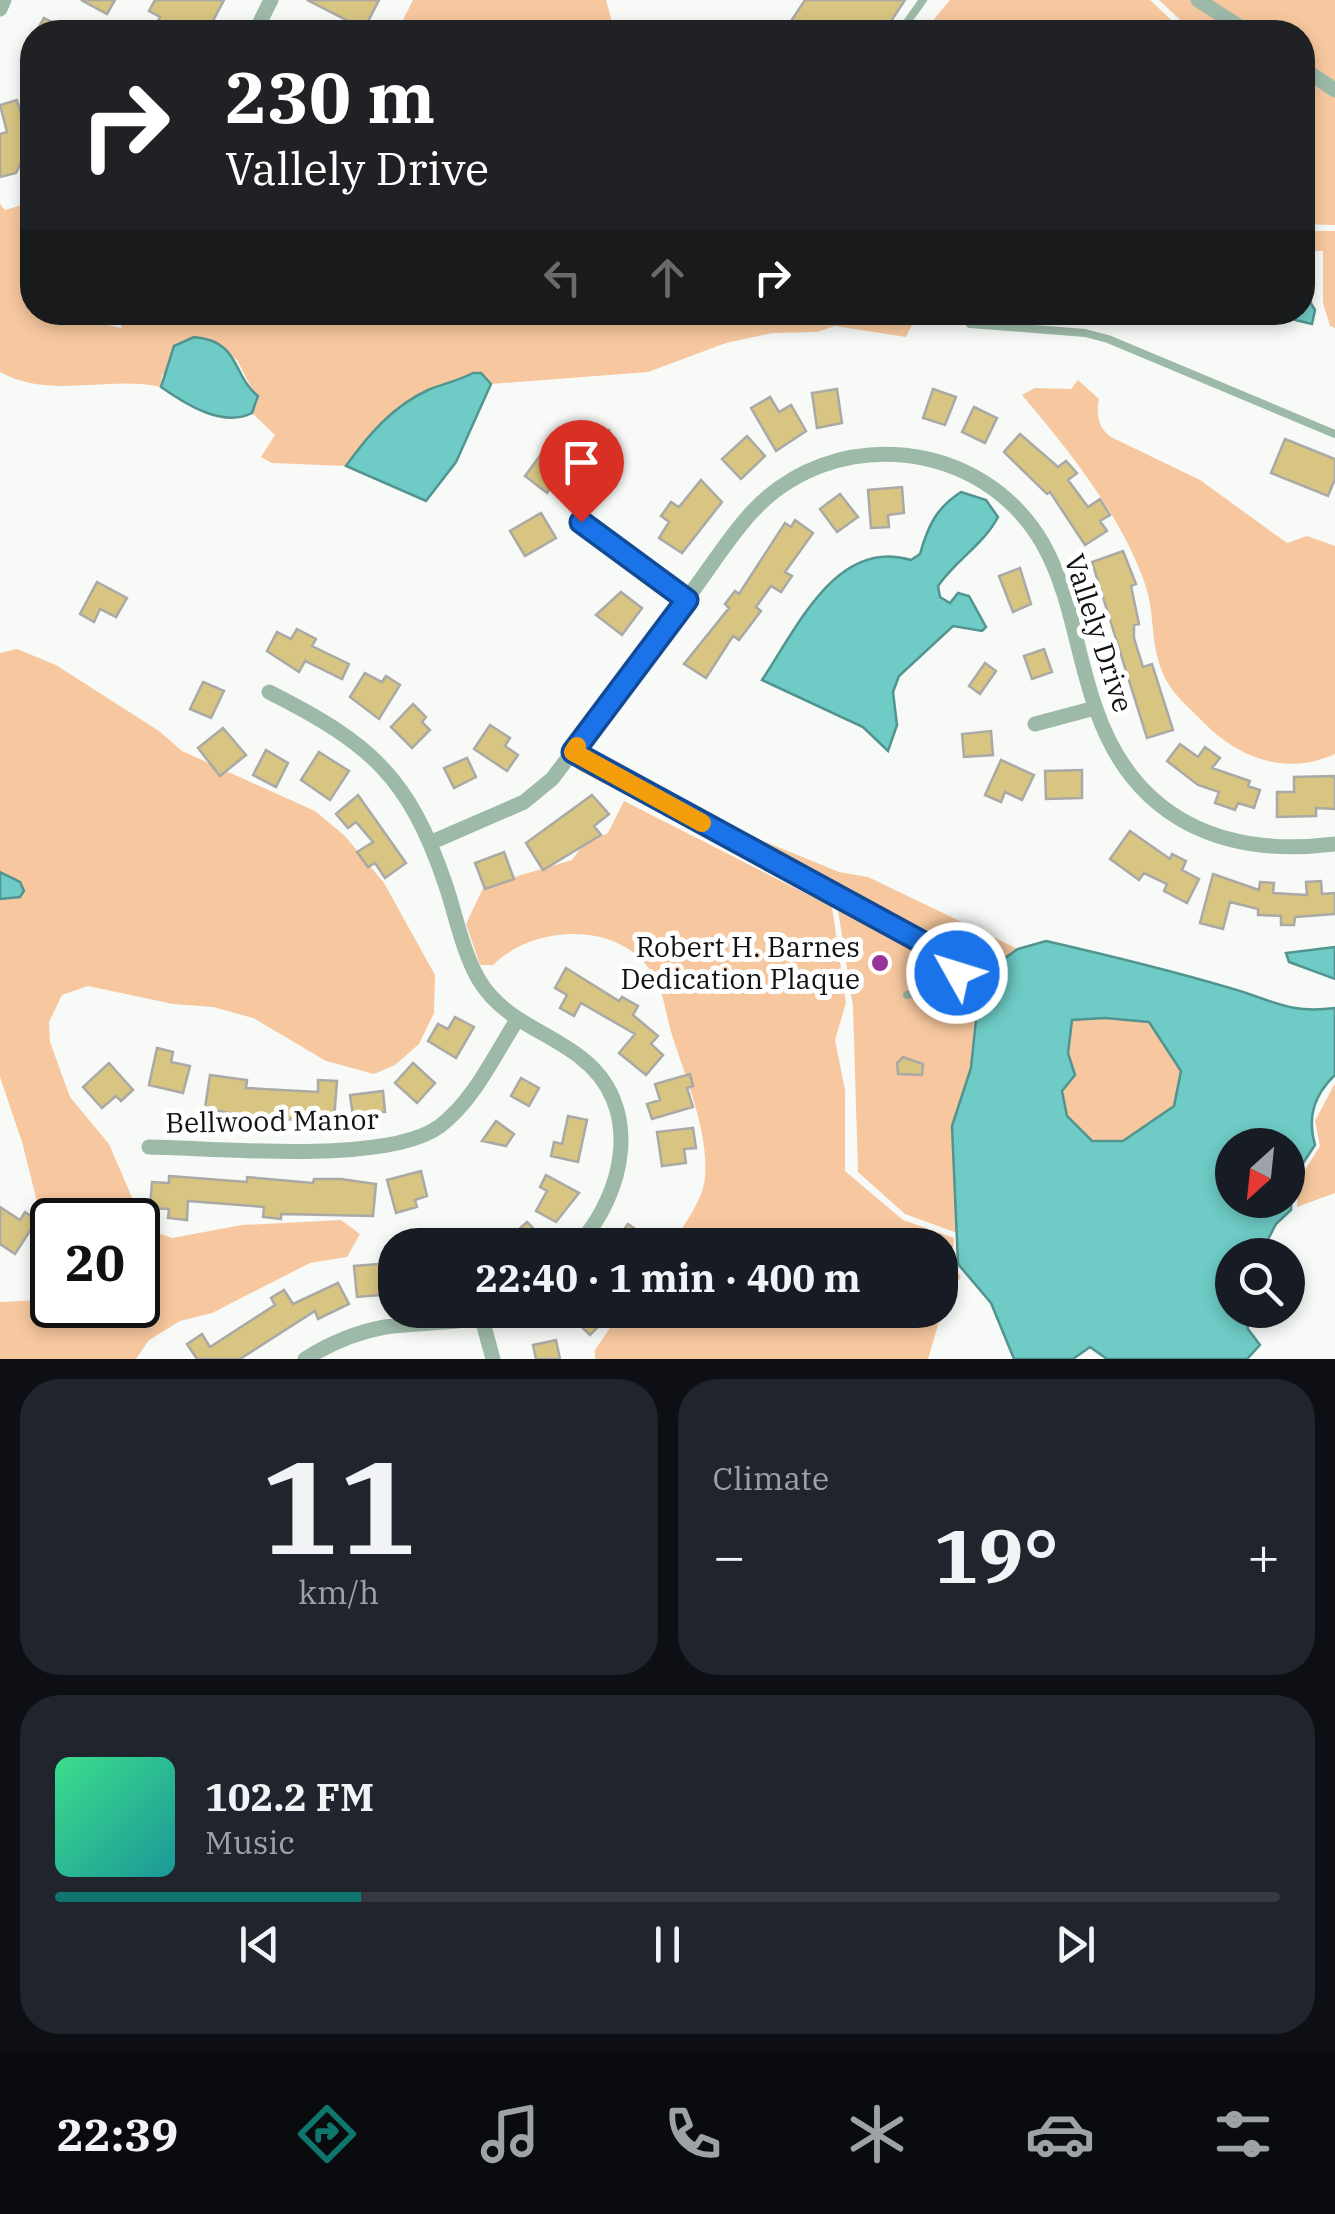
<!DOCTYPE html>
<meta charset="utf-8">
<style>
:root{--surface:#171b24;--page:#20242c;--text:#f1f3f6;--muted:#9ea1a6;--line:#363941;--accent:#0f766e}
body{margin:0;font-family:"IBM Plex Serif",serif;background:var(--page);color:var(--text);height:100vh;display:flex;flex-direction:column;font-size:38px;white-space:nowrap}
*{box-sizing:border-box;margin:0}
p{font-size:32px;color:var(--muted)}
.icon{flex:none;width:55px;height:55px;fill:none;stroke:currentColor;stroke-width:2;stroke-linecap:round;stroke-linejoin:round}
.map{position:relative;height:1359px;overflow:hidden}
.drawer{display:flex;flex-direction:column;gap:20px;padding:20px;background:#0d0f14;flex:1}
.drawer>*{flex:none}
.top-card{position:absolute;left:20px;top:20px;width:1295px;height:305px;border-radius:40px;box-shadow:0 5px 15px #0003;background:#202124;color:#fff;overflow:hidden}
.needle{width:65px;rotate:207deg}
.tools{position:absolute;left:1215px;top:1128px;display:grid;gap:20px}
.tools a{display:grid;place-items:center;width:90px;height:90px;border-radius:50%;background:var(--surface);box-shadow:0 5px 15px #0003;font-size:50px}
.speed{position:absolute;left:30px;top:1198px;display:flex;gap:20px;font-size:50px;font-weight:700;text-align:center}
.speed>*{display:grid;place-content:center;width:130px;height:130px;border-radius:50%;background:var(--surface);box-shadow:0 5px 15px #0003;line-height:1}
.speed .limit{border:5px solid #111;border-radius:15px;background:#fff;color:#111}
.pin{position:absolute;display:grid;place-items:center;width:85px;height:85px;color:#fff;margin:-102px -42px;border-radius:50% 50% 50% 0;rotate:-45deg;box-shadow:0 0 10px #0007}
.pin .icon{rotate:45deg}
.me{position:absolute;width:110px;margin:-55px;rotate:309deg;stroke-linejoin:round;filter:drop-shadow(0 0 8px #0008)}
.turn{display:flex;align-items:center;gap:35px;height:210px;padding:0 40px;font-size:45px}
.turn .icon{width:130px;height:130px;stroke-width:2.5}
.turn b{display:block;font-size:70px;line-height:85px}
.lanes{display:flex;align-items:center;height:95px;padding:0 40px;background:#0003;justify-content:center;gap:50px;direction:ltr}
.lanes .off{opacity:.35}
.big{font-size:75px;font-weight:700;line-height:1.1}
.drawer .widget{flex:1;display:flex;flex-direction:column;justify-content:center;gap:15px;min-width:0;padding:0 35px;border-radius:40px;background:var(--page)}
.drawer .dial{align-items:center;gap:0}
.dial b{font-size:130px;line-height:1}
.song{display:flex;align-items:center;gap:30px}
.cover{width:120px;height:120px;border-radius:15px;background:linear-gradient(135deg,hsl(150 70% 55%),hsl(180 70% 35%))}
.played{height:10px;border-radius:5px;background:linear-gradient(90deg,var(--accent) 25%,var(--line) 25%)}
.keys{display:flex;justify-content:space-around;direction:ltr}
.heat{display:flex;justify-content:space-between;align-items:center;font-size:55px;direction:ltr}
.drawer .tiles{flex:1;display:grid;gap:20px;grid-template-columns:1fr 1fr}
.widget:last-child{grid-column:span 2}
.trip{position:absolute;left:378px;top:1228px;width:580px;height:100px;border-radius:40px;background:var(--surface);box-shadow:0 5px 15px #0003;font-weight:700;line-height:100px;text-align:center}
.dock{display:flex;height:160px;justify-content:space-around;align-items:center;background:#090b0e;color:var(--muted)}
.dock .icon{width:70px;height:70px}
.dock .current{color:var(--accent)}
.dock b{font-size:45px;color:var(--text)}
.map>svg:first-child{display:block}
</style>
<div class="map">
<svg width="1335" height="1359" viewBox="0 0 1335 1359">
<rect width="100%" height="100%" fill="#f8faf7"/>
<!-- green -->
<path fill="#f7c89f" d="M 413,0 L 606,0 L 615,32 L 397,32 Z
M 950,0 L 1150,0 L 1184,32 L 923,32 Z
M 1159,0 L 1335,0 L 1335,225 L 1303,224 L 1302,32 L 1193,32 Z
M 32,202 L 32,312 L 57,313 L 121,328 L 124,312 L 918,313 L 906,337 L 835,326 L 817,332 L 772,333 L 726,343 L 648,372 L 491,384 L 481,373 C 470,374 462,380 451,384 C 401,402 378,423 346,466 L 272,463 L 261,457 L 275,435 L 252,413 L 258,401 L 237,360 L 204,337 L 162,375 L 161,387 C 107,375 51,400 0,372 L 0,204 L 5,210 Z
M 1302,231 L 1335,231 L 1335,328 L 1330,326 L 1323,303 L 1323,251 L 1303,251 Z
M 1078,380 L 1099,399 C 1096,414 1098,428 1111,437 L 1200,480 L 1287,543 L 1307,536 L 1335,546 L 1335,754 C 1287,776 1240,759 1204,723 C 1184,702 1168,692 1159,663 C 1151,639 1154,611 1146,587 C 1124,519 1068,449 1022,395 L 1035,388 L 1071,389 Z
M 17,649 L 56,665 L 159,731 L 182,751 L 315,811 L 345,836 L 384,883 L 435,975 L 434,1013 L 419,1044 L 395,1065 L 374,1074 L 326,1061 L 253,1018 L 213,1007 L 173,1004 L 88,986 L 62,995 L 49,1022 L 50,1042 L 70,1097 L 109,1144 L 136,1207 L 155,1232 L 172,1238 L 242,1225 L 341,1220 L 360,1234 L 347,1257 L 310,1263 L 212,1313 L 180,1321 L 149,1340 L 136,1359 L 0,1359 L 0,1302 L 39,1300 L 52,1290 L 52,1305 L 138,1305 L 138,1220 L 52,1220 L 52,1261 L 22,1142 L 0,1077 L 0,899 L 20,897 L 20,882 L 0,872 L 0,653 Z
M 590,748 L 714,821 L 839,872 L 868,877 L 1018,949 L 989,969 L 975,1006 L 971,1068 L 952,1126 L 960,1234 L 905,1214 L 858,1172 L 853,1007 L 837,903 L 576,769 Z
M 624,801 L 832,907 L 846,1003 L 835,1040 L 845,1090 L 845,1171 L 903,1220 L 954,1238 L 952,1266 L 961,1277 L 947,1294 L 928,1359 L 595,1359 L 595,1350 L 622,1310 L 940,1310 L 940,1245 L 671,1245 C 682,1228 700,1204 704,1184 C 712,1139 685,1076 672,1035 C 665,1012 664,990 650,970 C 615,920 532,926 493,965 L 480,965 L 466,924 L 484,886 L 572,860 L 584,844 L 608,833 Z
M 1105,1018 L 1149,1022 L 1181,1071 L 1174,1106 L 1123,1142 L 1093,1142 L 1067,1116 L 1062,1091 L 1075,1075 L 1068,1053 L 1072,1020 Z
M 1335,1083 L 1335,1193 L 1297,1207 L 1298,1181 L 1320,1146 L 1315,1121 Z"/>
<!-- water -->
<path fill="#6ecbc5" stroke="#52948f" stroke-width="2.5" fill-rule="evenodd" d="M 1303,290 L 1315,310 L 1312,324 L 1266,313 L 1302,312 Z
M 194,337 C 241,341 232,376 258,396 L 252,413 C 223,428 185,404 161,387 L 174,346 Z
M 473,373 L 481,373 L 491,384 L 456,462 L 426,501 L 346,466 C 368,435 393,406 428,390 C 442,384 458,381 473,373 Z
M 961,492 L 986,500 L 998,517 C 984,544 956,560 938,586 L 940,597 L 950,603 L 958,593 L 969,596 L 986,627 L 982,631 L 953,626 L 899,676 L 893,692 L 897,725 L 888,751 L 863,727 L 762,680 C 797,628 837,537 911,560 L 920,554 C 928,526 936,508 961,492 Z
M 0,872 L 20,882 L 24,891 L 20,897 L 0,899 Z
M 1046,941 C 1107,955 1169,970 1230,988 C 1273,1000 1287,1014 1335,1008 L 1335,1075 C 1314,1095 1307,1117 1315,1145 L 1292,1180 L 1291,1210 L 1276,1224 L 1260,1255 L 1232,1255 L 1232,1310 L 1245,1310 L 1248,1329 L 1260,1345 L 1247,1359 L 1107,1359 L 1090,1347 L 1073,1359 L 1014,1359 L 991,1303 L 958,1264 L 952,1126 L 971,1068 L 979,990 L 989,969 L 1018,949 ZM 1105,1018 L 1149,1022 L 1181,1071 L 1174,1106 L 1123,1141 L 1092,1141 L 1067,1116 L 1062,1091 L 1075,1075 L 1068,1053 L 1072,1020 ZM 1288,1145 L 1288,1200 L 1232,1200 L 1232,1145 Z
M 1335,947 L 1335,979 L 1289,962 L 1286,953 Z"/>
<!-- building -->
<path fill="#d7c581" stroke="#aaa9a6" stroke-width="2.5" d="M 81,0 L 115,0 L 107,14 Z
M 155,0 L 224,0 L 207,32 L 191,29 L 189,32 L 152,32 L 160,17 L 149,11 Z
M 307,0 L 379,0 L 364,29 Z
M 805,0 L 905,0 L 884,32 L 802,32 L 789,24 Z
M 44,18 L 72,32 L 36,32 Z
M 17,100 L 26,131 L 32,130 L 32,141 L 16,173 L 0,177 L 0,134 L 7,132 L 0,105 Z
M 837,389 L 842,423 L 817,428 L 812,393 Z
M 933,389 L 956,397 L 945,425 L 923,418 Z
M 770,397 L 779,412 L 791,405 L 806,431 L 776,451 L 751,408 Z
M 974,407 L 997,418 L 985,443 L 962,432 Z
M 609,430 L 610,463 L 573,464 L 571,432 Z
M 1020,434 L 1058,467 L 1066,461 L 1077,473 L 1068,480 L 1088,507 L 1100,499 L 1110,515 L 1100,521 L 1107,531 L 1085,545 L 1050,492 L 1047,494 L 1004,452 Z
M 747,436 L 765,456 L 741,479 L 722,459 Z
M 1285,439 L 1335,459 L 1335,479 L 1328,496 L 1271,473 Z
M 545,449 L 565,465 L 547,493 L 525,476 Z
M 701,480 L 722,502 L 682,553 L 659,538 L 669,522 L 661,516 L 671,502 L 679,507 Z
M 902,487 L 904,513 L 888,515 L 889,527 L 871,528 L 868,490 Z
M 840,494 L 858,517 L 837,532 L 820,509 Z
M 541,513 L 556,538 L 525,556 L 510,531 Z
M 795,520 L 813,533 L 785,572 L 792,576 L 781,592 L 771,586 L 756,607 L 761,611 L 739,640 L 733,636 L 706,678 L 684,664 L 729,608 L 725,604 L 735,591 L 739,594 L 785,523 L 791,527 Z
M 1123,551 L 1136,584 L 1131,586 L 1139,624 L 1134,625 L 1134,638 L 1143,667 L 1152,664 L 1173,730 L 1147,738 L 1092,562 Z
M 1020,568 L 1031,604 L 1013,612 L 999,576 Z
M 97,582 L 127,598 L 116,617 L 100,609 L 94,622 L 80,614 Z
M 621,592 L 642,608 L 622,635 L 596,615 Z
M 297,629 L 316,639 L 312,646 L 349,664 L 342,679 L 305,661 L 299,672 L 267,651 L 277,632 L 291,639 Z
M 1044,649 L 1052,672 L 1032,679 L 1024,656 Z
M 985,663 L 996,671 L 980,694 L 969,686 Z
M 365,673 L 382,682 L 386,676 L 400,685 L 379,719 L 350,697 Z
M 203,682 L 224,691 L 211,718 L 190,709 Z
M 413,704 L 426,717 L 422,722 L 430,730 L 412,748 L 391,727 Z
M 490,725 L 510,738 L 505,746 L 518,755 L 507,771 L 474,749 Z
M 223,728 L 246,755 L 220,776 L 198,748 Z
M 991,731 L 993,755 L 964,757 L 962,734 Z
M 1180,744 L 1198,757 L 1205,747 L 1220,758 L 1212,768 L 1250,781 L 1248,786 L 1260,790 L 1254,808 L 1238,803 L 1235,810 L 1215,803 L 1219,792 L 1198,785 L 1167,761 Z
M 266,750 L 288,763 L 276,787 L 253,775 Z
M 319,752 L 349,771 L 330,800 L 301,780 Z
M 467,758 L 476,777 L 454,788 L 444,768 Z
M 1001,760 L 1034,775 L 1022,800 L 1005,792 L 1001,802 L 985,795 Z
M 1082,770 L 1082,798 L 1046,799 L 1045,771 Z
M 1335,776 L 1335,809 L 1316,808 L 1316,816 L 1277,817 L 1277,792 L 1294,792 L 1294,777 Z
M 358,795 L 406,863 L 385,878 L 375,863 L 368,867 L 357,852 L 373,842 L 356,822 L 348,828 L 336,814 Z
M 592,795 L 609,814 L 594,826 L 601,835 L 543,870 L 526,843 Z
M 1130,831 L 1170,859 L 1172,854 L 1186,861 L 1182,870 L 1199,879 L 1187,903 L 1164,891 L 1167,884 L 1144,873 L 1139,880 L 1110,859 Z
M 504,852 L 514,879 L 485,889 L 475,863 Z
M 1213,874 L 1259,890 L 1260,882 L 1274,883 L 1273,893 L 1307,895 L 1306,882 L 1321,881 L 1322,894 L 1335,893 L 1335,914 L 1295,917 L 1294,925 L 1281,925 L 1281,916 L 1258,915 L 1258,909 L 1230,902 L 1223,929 L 1200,923 Z
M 566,968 L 619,1001 L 622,997 L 638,1006 L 633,1015 L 658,1036 L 651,1044 L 663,1055 L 646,1075 L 619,1053 L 635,1034 L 581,1003 L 574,1016 L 560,1008 L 567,995 L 555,988 Z
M 455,1017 L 474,1027 L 456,1058 L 428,1041 L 438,1024 L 448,1029 Z
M 157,1048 L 173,1052 L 171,1062 L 190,1066 L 183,1093 L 149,1085 Z
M 903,1057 L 923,1064 L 922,1075 L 898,1074 L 897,1063 Z
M 109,1063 L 133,1090 L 121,1101 L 116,1096 L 102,1108 L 83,1087 Z
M 413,1063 L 435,1083 L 417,1103 L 395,1083 Z
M 690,1074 L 693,1086 L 687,1088 L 693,1107 L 652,1119 L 647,1104 L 660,1100 L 655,1084 Z
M 210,1075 L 247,1080 L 246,1088 L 318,1092 L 318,1080 L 337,1081 L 334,1120 L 256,1119 L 205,1108 Z
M 521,1078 L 539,1088 L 529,1106 L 511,1096 Z
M 383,1091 L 385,1112 L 353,1116 L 350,1095 Z
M 568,1116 L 587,1120 L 578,1162 L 551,1156 L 554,1142 L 562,1144 Z
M 496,1121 L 514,1134 L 506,1146 L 482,1141 Z
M 693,1128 L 696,1148 L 684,1149 L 686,1163 L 662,1166 L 657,1132 Z
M 421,1171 L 427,1196 L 415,1200 L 417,1207 L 396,1213 L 387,1180 Z
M 546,1175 L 579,1193 L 556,1222 L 536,1211 L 547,1191 L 540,1187 Z
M 169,1176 L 247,1182 L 247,1177 L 313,1183 L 314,1179 L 341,1179 L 376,1184 L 373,1216 L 281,1214 L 281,1219 L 263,1217 L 264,1207 L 188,1201 L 187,1220 L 168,1218 L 169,1209 L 150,1208 L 152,1182 L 169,1183 Z
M 0,1207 L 20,1220 L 25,1212 L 37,1220 L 15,1254 L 0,1244 Z
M 527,1222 L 538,1233 L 525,1245 L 501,1245 Z
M 628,1224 L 658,1245 L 623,1245 L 616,1240 Z
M 391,1263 L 393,1294 L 357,1297 L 354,1266 Z
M 338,1283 L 349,1304 L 318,1319 L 315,1311 L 240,1359 L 197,1359 L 187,1344 L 202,1334 L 210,1347 L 275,1305 L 271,1298 L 284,1290 L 293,1304 Z
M 564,1310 L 593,1310 L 604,1321 L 590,1335 Z
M 556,1340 L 560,1359 L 536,1359 L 533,1345 Z"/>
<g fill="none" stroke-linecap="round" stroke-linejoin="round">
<!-- lane -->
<path stroke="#9dbaa8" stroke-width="8" d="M 900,32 L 923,0
M 970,324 L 1085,333 L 1108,339 L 1335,434
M 573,751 L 940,952 L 957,969 L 938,989 L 907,995"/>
<!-- street -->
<path stroke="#9dbaa8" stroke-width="15" d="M 1198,0 L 1248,32
M 0,9 L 4,0
M 255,32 L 271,0
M 1302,68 L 1335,90
M 581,522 L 687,600
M 269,692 C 370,743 409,776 446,886 C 456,916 463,953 479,980 C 503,1020 545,1030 580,1057 C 644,1105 625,1193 578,1245
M 1035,724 L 1095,708
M 432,842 L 524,802 L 552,779 C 598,719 643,658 688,597 C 709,570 728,538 752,512 C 833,424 982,438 1043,544 C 1072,596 1076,654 1096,709 C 1134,820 1224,858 1335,844
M 149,1147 C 218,1148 388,1165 440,1126 C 474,1100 494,1056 517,1020
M 482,1319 L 493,1359
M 305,1359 C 329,1344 357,1332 385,1327 C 424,1321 465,1326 501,1310"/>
</g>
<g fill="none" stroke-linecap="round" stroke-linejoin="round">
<defs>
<path id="route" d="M 581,522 L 687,600 L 573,752 L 940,952 L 957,973"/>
</defs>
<!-- route casing -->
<use href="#route" stroke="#114b97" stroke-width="25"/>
<!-- route -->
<use href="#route" stroke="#1a73e8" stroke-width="18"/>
<!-- slow -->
<path stroke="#f59e0b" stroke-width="18" d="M 577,746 L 573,752 L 702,823"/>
</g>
<!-- markers -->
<circle fill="#973399" stroke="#fff" stroke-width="4" cx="880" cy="963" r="10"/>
<g text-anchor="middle" stroke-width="10" stroke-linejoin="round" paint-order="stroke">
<!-- street labels -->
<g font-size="28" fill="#111211" stroke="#fff">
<text transform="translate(1099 633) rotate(72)" y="10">Vallely Drive</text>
<text transform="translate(272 1121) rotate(-1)" y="10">Bellwood Manor</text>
</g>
<!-- poi labels -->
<g font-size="28" fill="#111211" stroke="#fff" text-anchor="end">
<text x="860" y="957">Robert H. Barnes<tspan x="860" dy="32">Dedication Plaque</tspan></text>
</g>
</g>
</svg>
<div class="tools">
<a><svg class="needle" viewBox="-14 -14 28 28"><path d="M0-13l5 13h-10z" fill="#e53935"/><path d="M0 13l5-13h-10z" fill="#9ea1a6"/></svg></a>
<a><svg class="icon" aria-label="search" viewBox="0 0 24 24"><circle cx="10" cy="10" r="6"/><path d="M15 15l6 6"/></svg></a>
</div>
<div class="speed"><div class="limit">20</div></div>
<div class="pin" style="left:581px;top:522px;background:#d93025"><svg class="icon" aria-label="arrive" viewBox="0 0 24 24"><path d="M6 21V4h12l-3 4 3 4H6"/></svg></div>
<svg class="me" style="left:957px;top:973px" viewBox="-20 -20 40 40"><circle r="17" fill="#1a73e8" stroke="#fff" stroke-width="3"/><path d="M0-11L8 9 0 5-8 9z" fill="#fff"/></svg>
<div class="trip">22:40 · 1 min · 400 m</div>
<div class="top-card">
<div class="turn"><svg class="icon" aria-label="right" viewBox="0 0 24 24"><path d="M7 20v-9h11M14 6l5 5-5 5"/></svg><div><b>230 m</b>Vallely Drive</div></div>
<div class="lanes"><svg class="icon off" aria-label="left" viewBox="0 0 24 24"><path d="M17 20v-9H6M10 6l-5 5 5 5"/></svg><svg class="icon off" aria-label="ahead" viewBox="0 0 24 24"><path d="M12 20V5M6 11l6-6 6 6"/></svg><svg class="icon" aria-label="right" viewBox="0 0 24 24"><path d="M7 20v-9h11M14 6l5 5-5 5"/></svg></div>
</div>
</div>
<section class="drawer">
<div class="tiles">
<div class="widget dial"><b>11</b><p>km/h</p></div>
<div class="widget"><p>Climate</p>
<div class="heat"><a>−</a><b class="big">19°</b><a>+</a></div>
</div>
<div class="widget">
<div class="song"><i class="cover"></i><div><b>102.2 FM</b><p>Music</p></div></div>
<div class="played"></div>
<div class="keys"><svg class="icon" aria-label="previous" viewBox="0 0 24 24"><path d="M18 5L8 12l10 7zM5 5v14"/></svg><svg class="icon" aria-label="pause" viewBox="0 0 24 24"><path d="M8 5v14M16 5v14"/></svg><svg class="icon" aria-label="next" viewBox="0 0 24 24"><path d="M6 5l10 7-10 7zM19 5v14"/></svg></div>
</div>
</div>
</section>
<nav class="dock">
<b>22:39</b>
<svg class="icon current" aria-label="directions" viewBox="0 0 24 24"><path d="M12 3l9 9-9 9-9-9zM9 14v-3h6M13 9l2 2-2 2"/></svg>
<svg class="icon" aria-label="music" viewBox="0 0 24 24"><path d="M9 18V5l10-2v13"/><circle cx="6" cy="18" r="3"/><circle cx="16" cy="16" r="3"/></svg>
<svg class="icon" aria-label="phone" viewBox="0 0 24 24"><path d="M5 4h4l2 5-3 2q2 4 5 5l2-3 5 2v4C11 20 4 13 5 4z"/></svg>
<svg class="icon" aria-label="climate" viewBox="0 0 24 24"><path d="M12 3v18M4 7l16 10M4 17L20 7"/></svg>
<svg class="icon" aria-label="car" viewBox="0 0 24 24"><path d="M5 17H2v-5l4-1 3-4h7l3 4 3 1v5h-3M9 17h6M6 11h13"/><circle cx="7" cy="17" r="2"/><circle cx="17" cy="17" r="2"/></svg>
<svg class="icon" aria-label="filters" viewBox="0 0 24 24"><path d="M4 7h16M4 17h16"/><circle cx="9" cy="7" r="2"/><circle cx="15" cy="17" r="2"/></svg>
</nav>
